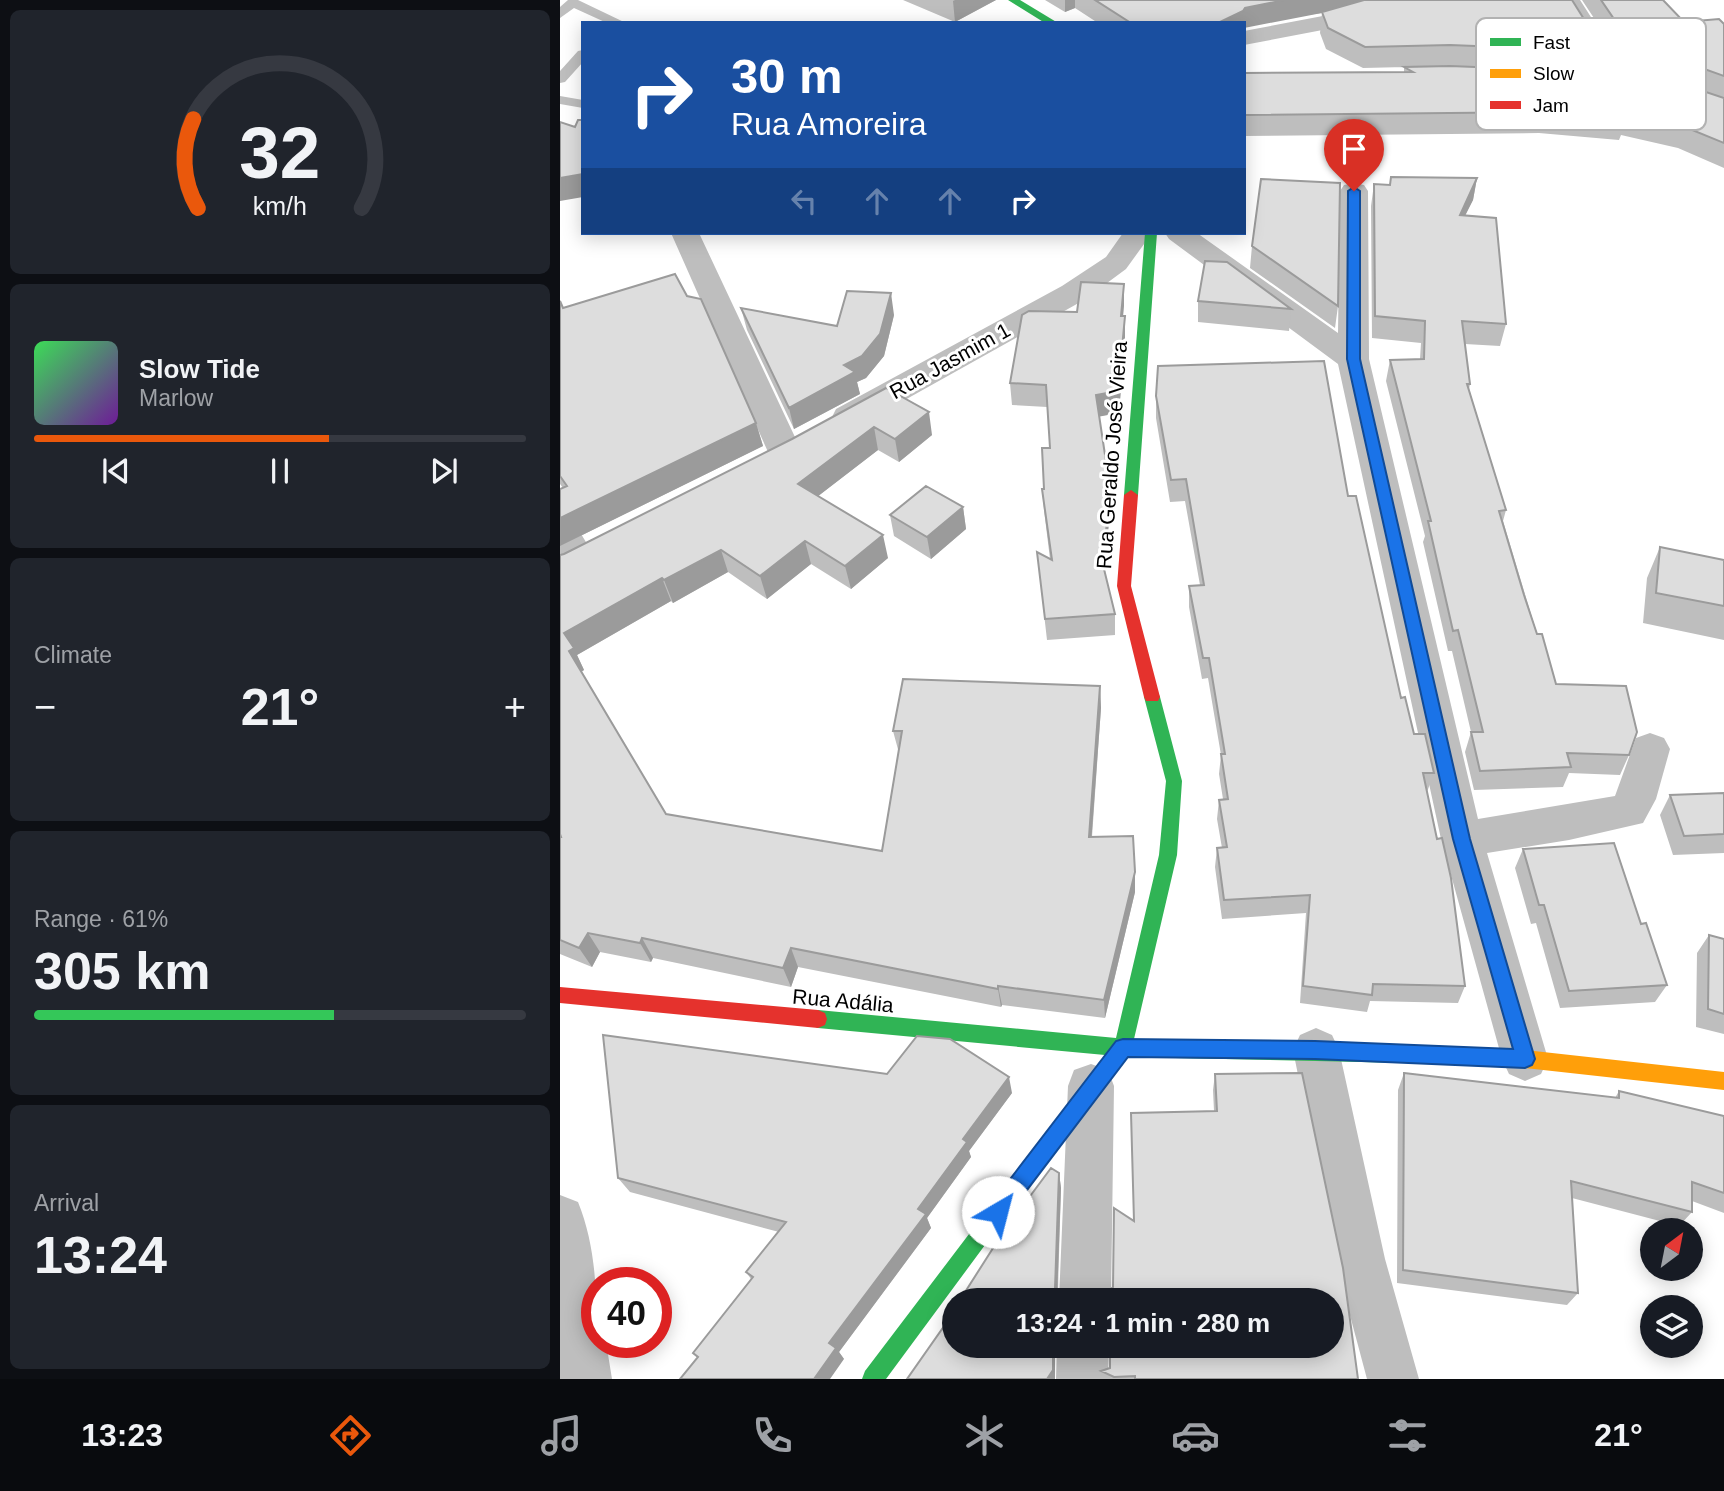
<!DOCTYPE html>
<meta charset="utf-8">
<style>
:root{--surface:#171b24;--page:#20242c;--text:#f1f3f6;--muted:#9ea1a6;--line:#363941;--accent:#ea580c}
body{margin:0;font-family:Arial,sans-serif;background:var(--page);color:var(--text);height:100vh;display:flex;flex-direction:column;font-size:26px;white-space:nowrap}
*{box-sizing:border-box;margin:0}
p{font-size:23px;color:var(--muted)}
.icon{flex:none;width:38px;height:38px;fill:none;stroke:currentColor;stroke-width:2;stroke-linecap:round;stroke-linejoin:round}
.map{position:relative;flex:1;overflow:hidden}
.details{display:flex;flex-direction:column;gap:10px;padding:10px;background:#0d0f14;width:560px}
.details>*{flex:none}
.guide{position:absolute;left:21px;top:21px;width:665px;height:214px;border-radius:0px;box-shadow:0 4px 18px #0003;background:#1a4fa0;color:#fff;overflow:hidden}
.needle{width:46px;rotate:32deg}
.controls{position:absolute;left:1080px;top:1218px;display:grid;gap:14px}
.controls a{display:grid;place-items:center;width:63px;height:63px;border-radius:50%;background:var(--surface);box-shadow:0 4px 18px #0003;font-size:35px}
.speed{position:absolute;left:21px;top:1267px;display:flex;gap:14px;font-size:35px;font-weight:700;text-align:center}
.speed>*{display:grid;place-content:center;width:91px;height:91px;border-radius:50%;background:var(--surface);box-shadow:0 4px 18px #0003;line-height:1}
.speed .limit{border:10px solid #d22;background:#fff;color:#111}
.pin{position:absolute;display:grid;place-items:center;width:60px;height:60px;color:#fff;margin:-72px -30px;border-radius:50% 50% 50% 0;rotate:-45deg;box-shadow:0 0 7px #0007}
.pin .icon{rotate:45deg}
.me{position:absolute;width:77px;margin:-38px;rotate:37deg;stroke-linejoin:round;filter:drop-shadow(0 0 5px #0008)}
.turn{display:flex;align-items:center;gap:24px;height:147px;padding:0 35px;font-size:32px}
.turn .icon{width:91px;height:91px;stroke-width:2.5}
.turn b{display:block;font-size:49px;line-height:60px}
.lanes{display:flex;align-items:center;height:66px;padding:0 35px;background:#0003;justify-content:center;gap:35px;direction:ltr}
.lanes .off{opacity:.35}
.big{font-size:52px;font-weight:700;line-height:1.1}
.details .card{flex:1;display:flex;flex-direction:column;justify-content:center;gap:10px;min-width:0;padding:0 24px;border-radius:10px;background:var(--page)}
.details .dial{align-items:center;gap:0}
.dial svg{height:182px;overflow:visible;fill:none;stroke:var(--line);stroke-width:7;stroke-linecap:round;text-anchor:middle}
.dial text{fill:var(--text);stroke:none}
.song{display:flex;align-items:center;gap:21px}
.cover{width:84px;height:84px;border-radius:10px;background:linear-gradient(135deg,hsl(130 70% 55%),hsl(280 70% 35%))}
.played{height:7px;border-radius:4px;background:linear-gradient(90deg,var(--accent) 60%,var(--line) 60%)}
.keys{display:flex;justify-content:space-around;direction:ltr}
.heat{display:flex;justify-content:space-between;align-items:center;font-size:38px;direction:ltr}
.charge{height:10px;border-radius:5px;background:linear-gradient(90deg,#34c759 61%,var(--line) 0)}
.trip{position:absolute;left:382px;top:1288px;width:402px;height:70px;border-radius:35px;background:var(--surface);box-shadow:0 4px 18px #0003;font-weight:700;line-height:70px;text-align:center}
.tabs{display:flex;height:112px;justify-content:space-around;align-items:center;background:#090b0e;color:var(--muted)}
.tabs .icon{width:49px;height:49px}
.tabs .on{color:var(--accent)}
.tabs b{font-size:32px;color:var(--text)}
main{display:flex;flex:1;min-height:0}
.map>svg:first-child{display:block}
</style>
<main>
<section class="details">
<div class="card dial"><svg viewBox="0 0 100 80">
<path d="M14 69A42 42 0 1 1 86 69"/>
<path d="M14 69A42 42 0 0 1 12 30" stroke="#ea580c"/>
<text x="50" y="56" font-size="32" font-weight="700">32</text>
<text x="50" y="72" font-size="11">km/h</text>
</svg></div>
<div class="card">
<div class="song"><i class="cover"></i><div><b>Slow Tide</b><p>Marlow</p></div></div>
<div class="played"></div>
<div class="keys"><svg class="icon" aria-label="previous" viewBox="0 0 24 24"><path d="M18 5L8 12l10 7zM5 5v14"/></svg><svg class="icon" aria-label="pause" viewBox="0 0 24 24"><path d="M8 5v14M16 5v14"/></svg><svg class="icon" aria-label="next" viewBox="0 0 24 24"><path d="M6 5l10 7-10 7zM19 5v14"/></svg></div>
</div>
<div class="card"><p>Climate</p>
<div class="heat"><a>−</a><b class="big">21°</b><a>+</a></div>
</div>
<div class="card"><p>Range · 61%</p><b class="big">305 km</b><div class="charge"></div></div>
<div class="card"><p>Arrival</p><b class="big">13:24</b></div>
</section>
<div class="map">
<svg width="1164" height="1379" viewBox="0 0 1164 1379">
<rect width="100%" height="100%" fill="#fff"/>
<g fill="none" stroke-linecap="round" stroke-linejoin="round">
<!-- lane -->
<path fill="#bebebe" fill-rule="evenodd" d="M 8,0 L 18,0 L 66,23 L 47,23 L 14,8 L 0,18 L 0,7 Z
M 23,50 L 23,62 L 5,82 L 0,83 L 0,71 L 18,51 Z
M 0,96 L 23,100 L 23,108 L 0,104 Z"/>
<!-- street -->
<path fill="#bebebe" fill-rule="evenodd" d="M 814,0 L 850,0 L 846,5 L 773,28 L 684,45 L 684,31 L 768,15 Z
M 996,0 L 1020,0 L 1074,84 L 1070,89 L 1061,92 L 1052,89 Z
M 794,183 L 804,185 L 808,191 L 809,359 L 918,819 L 1055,796 L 1076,738 L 1090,733 L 1104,738 L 1110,749 L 1096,799 L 1083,823 L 1009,840 L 927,853 L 988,1059 L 981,1074 L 965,1081 L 949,1074 L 942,1059 L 881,839 L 778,364 L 609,239 L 605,233 L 637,233 L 778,333 L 780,191 L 784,185 Z
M 111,233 L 139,233 L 242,452 L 237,460 L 225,463 L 213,460 L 208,452 Z
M 563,233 L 592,233 L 566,269 L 524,300 L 300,425 L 288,428 L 276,425 L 272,417 L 276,409 L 502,286 L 546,257 Z
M 0,515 L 12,519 L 35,557 L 30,566 L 17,570 L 4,566 L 0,559 Z
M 756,1028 L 772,1035 L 779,1050 L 825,1259 L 859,1379 L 807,1379 L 775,1259 L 733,1050 L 740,1035 Z
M 531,1064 L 548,1070 L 554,1086 L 551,1300 L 499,1300 L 508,1086 L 514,1070 Z
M 0,1195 L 18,1202 C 36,1246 37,1295 37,1342 L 46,1342 L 52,1379 L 0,1379 Z
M 497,1346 L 549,1346 L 548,1379 L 496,1379 Z"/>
<!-- fast -->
<path fill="#30b455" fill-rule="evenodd" d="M 448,0 L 460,0 L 498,23 L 485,23 Z
M 585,233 L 597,233 L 578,495 L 571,500 L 564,495 Z
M 592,691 L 598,693 L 600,697 L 622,781 L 617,855 L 574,1039 L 846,1045 L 853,1048 L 855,1054 L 853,1060 L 846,1063 L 567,1057 L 538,1092 L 326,1379 L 302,1379 L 305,1371 L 545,1055 L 258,1028 L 251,1025 L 249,1019 L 251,1013 L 258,1010 L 556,1038 L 599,855 L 606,781 L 584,697 L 586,693 Z"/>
<!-- slow -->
<path fill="#ff9f0a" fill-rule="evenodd" d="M 846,1045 L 965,1050 L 1164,1072 L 1164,1090 L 965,1068 L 846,1063 L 839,1060 L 837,1054 L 839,1048 Z"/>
<!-- jam -->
<path fill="#e5322d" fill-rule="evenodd" d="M 571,490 L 578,495 L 571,586 L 600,697 L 598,701 L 586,701 L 584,697 L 557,586 L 564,495 Z
M 0,987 L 258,1010 L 265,1013 L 267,1019 L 265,1025 L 258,1028 L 0,1003 Z"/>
</g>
<!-- wall -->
<path fill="#bebebe" d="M 343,0 L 436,0 L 395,22 Z
M 485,0 L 1012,0 L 1044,51 L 1039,72 L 1071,74 L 1022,0 L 1103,0 L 1124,22 L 1164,24 L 1164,168 L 1118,148 L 1061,135 L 1059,140 L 979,133 L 684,136 L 684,73 L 844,72 L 844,67 L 887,66 L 803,68 L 766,49 L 760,33 L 762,13 L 684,23 L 538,23 L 515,8 L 505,12 Z
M 917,178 L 913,200 L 905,215 L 946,324 L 940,346 L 905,344 L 910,384 L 909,389 L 946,510 L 943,521 L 977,634 L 996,684 L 1069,755 L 1060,775 L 1009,773 L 1003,787 L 914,790 L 905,752 L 911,732 L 892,651 L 888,651 L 863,542 L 865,536 L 826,381 L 830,360 L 860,359 L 861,343 L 812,338 L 811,206 L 814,184 L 830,185 Z
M 692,246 L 778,306 L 775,328 L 690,268 Z
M 564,284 L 563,316 L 565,316 L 565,338 L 559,413 L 539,416 L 550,509 L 545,573 L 555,614 L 555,635 L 487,640 L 477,552 L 490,559 L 484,510 L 482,489 L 484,489 L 490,448 L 487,407 L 452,405 L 450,383 L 517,312 Z
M 0,301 L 3,308 L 196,423 L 203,446 L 0,546 L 0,489 L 3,488 L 0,484 Z
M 638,301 L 731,309 L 729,331 L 638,322 Z
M 181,308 L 277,326 L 334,315 L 324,356 L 306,378 L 297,382 L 300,394 L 234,429 L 187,330 Z
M 326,388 L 372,435 L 339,462 L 318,450 L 258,496 L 328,558 L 291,589 L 251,564 L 207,599 L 168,572 L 113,603 L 111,601 L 17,655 L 24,670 L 21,672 L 106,814 L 322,851 L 339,753 L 333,731 L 540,686 L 541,708 L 532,837 L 575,872 L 575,892 L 545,1018 L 442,1005 L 441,1007 L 238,967 L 231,987 L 93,958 L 91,962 L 40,952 L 32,967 L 0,954 L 0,837 L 1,837 L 4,554 L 232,439 Z
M 596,396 L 788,496 L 841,698 L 854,734 L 874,773 L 867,792 L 905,986 L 898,1003 L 810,1001 L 807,1012 L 740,1003 L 746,913 L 662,919 L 655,867 L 657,848 L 662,848 L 657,819 L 659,800 L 663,799 L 659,774 L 661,755 L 648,678 L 642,679 L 629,607 L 629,586 L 640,585 L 625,501 L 610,502 L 596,418 Z
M 403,507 L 406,529 L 371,559 L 334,536 L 330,515 Z
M 1100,547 L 1164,560 L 1164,640 L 1083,623 L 1087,578 Z
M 1164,793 L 1164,853 L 1113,855 L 1100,815 L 1110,795 Z
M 963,849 L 1081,924 L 1107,985 L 1095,1002 L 1000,1008 L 976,923 L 971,924 L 955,868 Z
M 1149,935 L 1164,939 L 1164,1034 L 1136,1027 L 1137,953 Z
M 844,1073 L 1055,1098 L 1059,1091 L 1164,1116 L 1164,1213 L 1132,1201 L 1132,1212 L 1119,1226 L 1012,1198 L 1018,1293 L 1007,1305 L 837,1283 L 838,1090 Z
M 655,1074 L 798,1379 L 542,1379 L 541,1371 L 550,1368 L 772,1346 L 400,1300 L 499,1173 L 501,1188 L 498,1289 L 550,1290 L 553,1287 L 573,1221 L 654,1111 L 653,1090 Z
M 452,1093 L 409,1151 L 411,1157 L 367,1218 L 371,1228 L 279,1352 L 284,1359 L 137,1357 L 133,1353 L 191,1279 L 186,1272 L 219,1232 L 70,1192 L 58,1178 Z"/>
<!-- shaded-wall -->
<path fill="#9b9b9b" d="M 395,0 L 436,0 L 395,22 L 393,1 Z
M 505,0 L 515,0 L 515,8 L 505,12 Z
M 725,0 L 806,0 L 767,12 L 684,28 L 684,23 L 658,23 L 685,8 Z
M 23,174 L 23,197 L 0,201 L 0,178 Z
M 917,178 L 913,200 L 895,236 L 900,215 Z
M 564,284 L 564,306 L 561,338 L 561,316 Z
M 331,293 L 334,315 L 324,356 L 306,378 L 297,382 L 300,394 L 234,429 L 229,408 Z
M 565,316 L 565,338 L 559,413 L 537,417 L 536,395 Z
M 369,412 L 372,435 L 339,462 L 335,439 Z
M 196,423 L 203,446 L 0,546 L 0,518 Z
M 314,427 L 318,450 L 244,507 L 238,484 Z
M 550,488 L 550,509 L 543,587 L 543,565 Z
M 403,507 L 406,529 L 371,559 L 367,537 Z
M 323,535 L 328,558 L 291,589 L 285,566 Z
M 245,541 L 251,564 L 207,599 L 200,576 Z
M 161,550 L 168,572 L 113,603 L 104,580 Z
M 102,578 L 111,601 L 17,655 L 24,670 L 19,673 L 9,651 L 4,633 Z
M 540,686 L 541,708 L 530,858 L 529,837 Z
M 575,872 L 575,892 L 545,1018 L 544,1000 Z
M 28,933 L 40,952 L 32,967 L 19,948 Z
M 82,938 L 93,958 L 91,962 L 80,943 Z
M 231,948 L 238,967 L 231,987 L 223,968 Z
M 438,986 L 442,1005 L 441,1007 L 438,989 Z
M 449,1077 L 452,1093 L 409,1151 L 411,1157 L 367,1218 L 371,1228 L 279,1352 L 284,1359 L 270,1379 L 254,1379 L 269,1343 L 358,1209 L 403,1139 Z
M 499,1173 L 501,1188 L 497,1300 L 495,1289 Z
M 493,1346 L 495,1346 L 495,1379 L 487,1379 Z"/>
<!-- building -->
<path fill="#ddd" stroke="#9b9b9b" stroke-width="2" d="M 535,0 L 725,0 L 685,8 L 683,11 L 658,23 L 571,23 Z
M 804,0 L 1012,0 L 1044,51 L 890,45 L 805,47 L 768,28 L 762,12 Z
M 1041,0 L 1103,0 L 1124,22 L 1159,19 L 1164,24 L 1164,76 L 1136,66 L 1078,54 Z
M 890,66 L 1067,73 L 1119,83 L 1164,98 L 1164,143 L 1125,127 L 1065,113 L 1065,119 L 984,112 L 684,115 L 684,73 L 853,72 L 844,67 Z
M 18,120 L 23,120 L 23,174 L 0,178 L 0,122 L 15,127 Z
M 831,177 L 917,178 L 900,215 L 936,218 L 946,324 L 902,321 L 910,384 L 907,384 L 946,510 L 939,511 L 964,595 L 977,634 L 982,634 L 996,684 L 1066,686 L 1077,732 L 1069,755 L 1007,753 L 1011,767 L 920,771 L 911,732 L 923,732 L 898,630 L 893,631 L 868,521 L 871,521 L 830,360 L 864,359 L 865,321 L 815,316 L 814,184 L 830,185 Z
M 701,179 L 780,183 L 778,306 L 692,246 Z
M 645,261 L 667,262 L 731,309 L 638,301 Z
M 115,274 L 127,296 L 141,299 L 196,423 L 0,518 L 0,489 L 7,486 L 0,476 L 0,301 L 3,308 Z
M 521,282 L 564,284 L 561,316 L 565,316 L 558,391 L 536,395 L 550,488 L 543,565 L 555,614 L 485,619 L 477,552 L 492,560 L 482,489 L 484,489 L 482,448 L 490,448 L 486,385 L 450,383 L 462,315 L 469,311 L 517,312 Z
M 287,291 L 331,293 L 320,334 L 302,356 L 284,365 L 295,372 L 229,408 L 181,308 L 277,326 Z
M 764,361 L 788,496 L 796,496 L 841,698 L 845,697 L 854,734 L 865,734 L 874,773 L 863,773 L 877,839 L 882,838 L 891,878 L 905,986 L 813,984 L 812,995 L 743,986 L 750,895 L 664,900 L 657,848 L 667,847 L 659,800 L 668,799 L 661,754 L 665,754 L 649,658 L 643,658 L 629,586 L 644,585 L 626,479 L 611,480 L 596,396 L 598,366 Z
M 326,388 L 369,412 L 335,439 L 314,427 L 238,484 L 323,535 L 285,566 L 245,541 L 200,576 L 161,550 L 104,580 L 102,578 L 4,633 L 14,648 L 9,651 L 106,814 L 322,851 L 342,731 L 333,731 L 343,679 L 540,686 L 529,837 L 573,836 L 575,872 L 544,1000 L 438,986 L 438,989 L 231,948 L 223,968 L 82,938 L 80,943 L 28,933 L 19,948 L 0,940 L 0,837 L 1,837 L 0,834 L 0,555 L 4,554 L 232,439 Z
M 366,486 L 403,507 L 367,537 L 330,515 Z
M 1100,547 L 1164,560 L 1164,606 L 1096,593 Z
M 1164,793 L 1164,834 L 1124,836 L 1110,795 Z
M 1054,843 L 1081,924 L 1086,923 L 1107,985 L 1009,991 L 984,905 L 979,905 L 963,849 Z
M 1149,935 L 1164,939 L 1164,1014 L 1148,1009 Z
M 43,1035 L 327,1074 L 357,1036 L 390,1039 L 449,1077 L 403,1139 L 407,1142 L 358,1209 L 366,1214 L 269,1343 L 276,1348 L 254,1379 L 120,1379 L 138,1357 L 133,1353 L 193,1277 L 186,1272 L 226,1222 L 58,1178 Z
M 742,1073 L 783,1268 L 798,1379 L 575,1379 L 575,1376 L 554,1377 L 541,1371 L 550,1368 L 550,1346 L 772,1346 L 772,1300 L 400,1300 L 442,1234 L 491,1168 L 499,1173 L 495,1289 L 550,1290 L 553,1287 L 554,1208 L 574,1221 L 571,1113 L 657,1111 L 655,1074 Z
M 844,1073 L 1059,1098 L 1059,1091 L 1164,1116 L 1164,1193 L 1132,1182 L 1132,1212 L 1011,1181 L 1018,1293 L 843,1270 Z
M 394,1312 L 394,1346 L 493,1346 L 493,1370 L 487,1379 L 347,1379 Z"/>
<!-- route -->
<path fill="#1a73e8" stroke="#114b97" stroke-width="2" d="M 794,187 L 800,191 L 800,359 L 910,839 L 975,1059 L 972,1065 L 965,1068 L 755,1059 L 568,1057 L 445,1219 L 438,1222 L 431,1219 L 428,1212 L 431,1204 L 556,1041 L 563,1039 L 755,1041 L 953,1049 L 893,839 L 787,359 L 788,191 Z"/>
<g text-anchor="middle" stroke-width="6" stroke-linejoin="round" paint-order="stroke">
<!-- street labels -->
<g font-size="21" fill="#000" stroke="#fff">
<text transform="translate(390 361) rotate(-29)" y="7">Rua Jasmim 1</text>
<text transform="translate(552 455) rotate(-86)" y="7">Rua Geraldo José Vieira</text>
<text transform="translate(283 1001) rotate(5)" y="7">Rua Adália</text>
</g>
</g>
<!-- legend -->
<rect x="916" y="18" width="230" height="112" rx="10" fill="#fff" stroke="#b2b2b2" stroke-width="2"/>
<rect x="930" y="38" width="31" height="8" fill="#30b455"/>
<rect x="930" y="69" width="31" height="9" fill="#ff9f0a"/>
<rect x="930" y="101" width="31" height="8" fill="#e5322d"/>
<g font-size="19" fill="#000">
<text x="973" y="49">Fast</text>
<text x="973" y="80">Slow</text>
<text x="973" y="112">Jam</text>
</g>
</svg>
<div class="controls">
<a><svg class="needle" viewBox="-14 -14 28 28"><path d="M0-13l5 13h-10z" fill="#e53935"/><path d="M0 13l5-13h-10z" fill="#9ea1a6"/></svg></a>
<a><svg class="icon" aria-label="layers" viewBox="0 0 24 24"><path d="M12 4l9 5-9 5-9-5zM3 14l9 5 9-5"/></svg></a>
</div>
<div class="speed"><div class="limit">40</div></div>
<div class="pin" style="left:794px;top:191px;background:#d93025"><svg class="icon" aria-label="arrive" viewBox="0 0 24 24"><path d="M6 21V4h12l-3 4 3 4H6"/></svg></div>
<svg class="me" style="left:438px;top:1212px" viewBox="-20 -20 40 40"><circle r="19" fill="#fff"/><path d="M0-13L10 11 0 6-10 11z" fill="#1a73e8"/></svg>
<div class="trip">13:24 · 1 min · 280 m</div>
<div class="guide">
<div class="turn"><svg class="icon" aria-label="right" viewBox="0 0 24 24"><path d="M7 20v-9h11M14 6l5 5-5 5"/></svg><div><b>30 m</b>Rua Amoreira</div></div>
<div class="lanes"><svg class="icon off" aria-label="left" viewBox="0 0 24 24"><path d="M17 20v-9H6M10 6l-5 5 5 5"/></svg><svg class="icon off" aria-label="ahead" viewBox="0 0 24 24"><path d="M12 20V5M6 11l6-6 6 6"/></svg><svg class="icon off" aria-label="ahead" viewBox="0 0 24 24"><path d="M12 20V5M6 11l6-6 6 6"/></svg><svg class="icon" aria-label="right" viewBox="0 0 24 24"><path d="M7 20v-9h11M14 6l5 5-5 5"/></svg></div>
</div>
</div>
</main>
<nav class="tabs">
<b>13:23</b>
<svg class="icon on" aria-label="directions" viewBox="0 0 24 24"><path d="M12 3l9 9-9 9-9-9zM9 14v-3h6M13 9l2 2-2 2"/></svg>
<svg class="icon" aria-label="music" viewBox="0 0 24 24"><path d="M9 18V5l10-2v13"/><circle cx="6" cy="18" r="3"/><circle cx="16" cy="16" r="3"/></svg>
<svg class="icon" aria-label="phone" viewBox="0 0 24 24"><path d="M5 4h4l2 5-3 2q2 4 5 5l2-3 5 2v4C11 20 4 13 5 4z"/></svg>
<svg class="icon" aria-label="climate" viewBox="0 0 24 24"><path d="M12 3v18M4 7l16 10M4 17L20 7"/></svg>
<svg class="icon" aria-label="car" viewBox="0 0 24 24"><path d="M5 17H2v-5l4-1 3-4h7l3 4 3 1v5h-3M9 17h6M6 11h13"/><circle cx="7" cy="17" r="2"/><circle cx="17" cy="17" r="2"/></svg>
<svg class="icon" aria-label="filters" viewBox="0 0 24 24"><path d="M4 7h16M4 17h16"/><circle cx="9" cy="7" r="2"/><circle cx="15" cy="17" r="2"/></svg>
<b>21°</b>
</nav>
